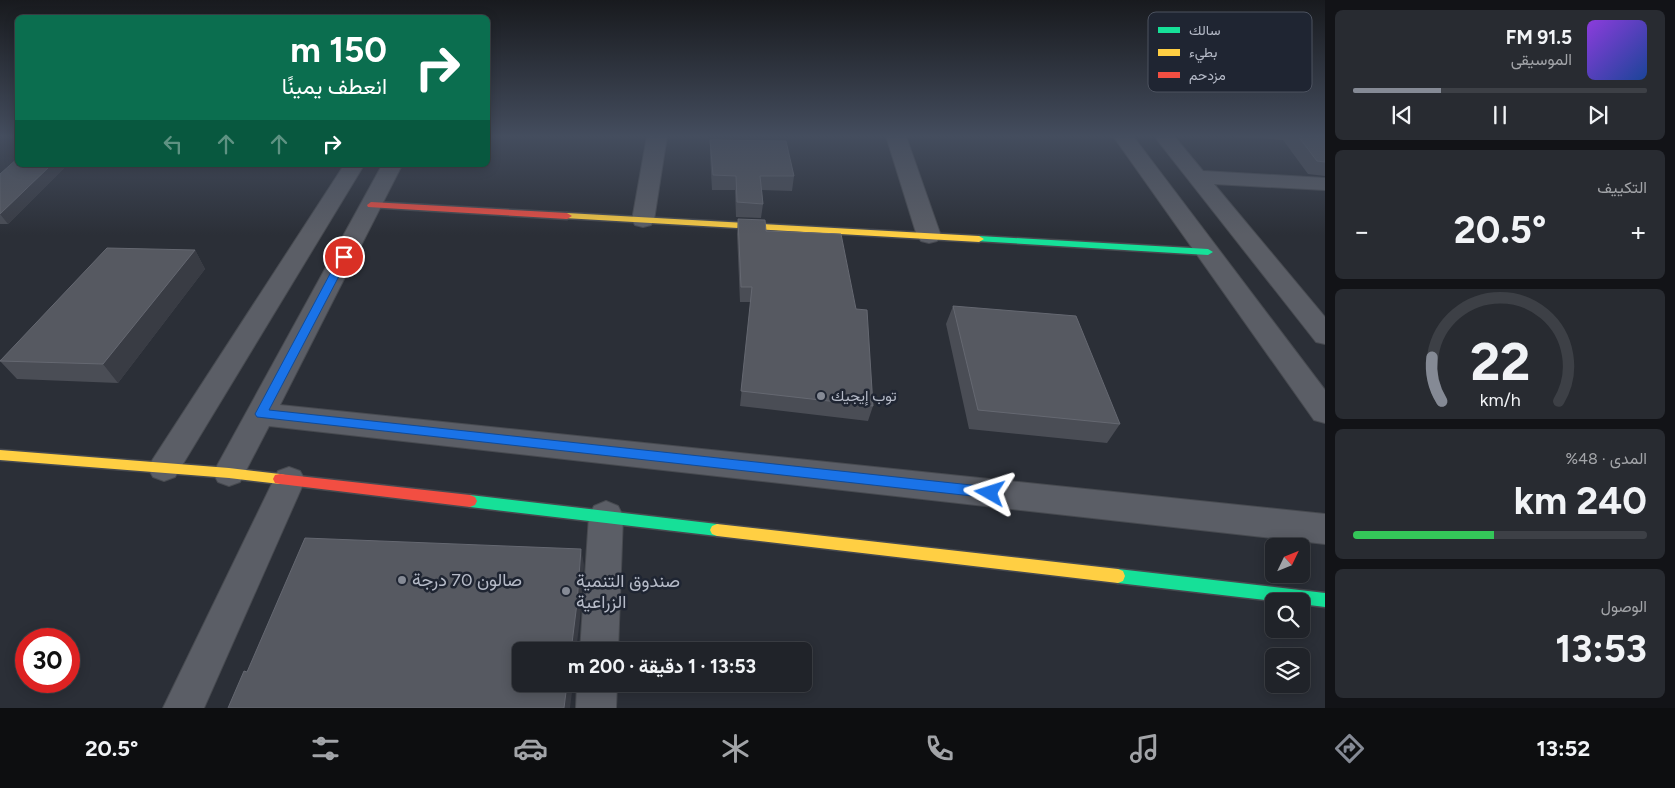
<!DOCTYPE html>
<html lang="ar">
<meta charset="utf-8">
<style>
:root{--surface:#202329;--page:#282b31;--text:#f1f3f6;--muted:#a2a4a8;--line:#3d4046;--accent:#858a95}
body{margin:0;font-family:Figtree,Vazirmatn,sans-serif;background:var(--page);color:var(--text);direction:rtl;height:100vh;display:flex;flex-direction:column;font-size:19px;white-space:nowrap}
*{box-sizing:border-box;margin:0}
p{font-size:16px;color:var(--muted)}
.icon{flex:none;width:28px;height:28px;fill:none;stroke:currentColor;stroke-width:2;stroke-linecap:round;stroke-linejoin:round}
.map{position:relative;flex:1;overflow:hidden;direction:ltr}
.details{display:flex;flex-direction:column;gap:10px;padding:10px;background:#121317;width:350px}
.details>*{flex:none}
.banner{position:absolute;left:15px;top:15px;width:475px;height:152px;border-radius:8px;box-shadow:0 2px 12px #0003,0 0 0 1px var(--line);direction:rtl;background:#0b6e4f;color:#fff;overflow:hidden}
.needle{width:32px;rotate:47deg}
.controls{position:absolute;left:1265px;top:538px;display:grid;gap:10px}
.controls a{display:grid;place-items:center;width:45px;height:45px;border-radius:8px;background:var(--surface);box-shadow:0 2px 12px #0003,0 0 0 1px var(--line);font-size:25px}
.speed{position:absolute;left:15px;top:628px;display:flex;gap:10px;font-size:25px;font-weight:700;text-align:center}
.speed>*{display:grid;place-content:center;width:65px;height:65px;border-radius:50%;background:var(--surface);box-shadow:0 2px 12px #0003,0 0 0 1px var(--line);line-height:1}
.speed .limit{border:8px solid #d22;background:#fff;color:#111}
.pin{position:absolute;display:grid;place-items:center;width:42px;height:42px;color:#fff;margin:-21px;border:2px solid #fff;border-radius:50%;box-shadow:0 1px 5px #0007}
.me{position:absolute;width:55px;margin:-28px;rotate:276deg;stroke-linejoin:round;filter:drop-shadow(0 0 4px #0008)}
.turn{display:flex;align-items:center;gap:18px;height:105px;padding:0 20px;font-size:22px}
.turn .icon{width:65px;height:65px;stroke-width:2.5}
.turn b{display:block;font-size:35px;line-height:42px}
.lanes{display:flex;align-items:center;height:48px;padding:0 20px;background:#0003;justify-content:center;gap:25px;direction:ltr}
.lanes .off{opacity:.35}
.big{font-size:38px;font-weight:700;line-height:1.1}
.details .widget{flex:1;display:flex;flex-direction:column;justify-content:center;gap:8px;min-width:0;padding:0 18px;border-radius:8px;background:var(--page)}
.details .dial{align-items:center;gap:0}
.dial svg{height:130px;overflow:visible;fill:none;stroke:var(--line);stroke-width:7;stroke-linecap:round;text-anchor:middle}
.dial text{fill:var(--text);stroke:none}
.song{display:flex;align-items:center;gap:15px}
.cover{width:60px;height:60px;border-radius:8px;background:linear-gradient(135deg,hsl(270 70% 55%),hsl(220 70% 35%))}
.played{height:5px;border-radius:2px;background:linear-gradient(90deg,var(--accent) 30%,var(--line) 30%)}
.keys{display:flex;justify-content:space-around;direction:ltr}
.heat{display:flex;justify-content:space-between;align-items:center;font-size:28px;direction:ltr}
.charge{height:8px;border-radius:4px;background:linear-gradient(90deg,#34c759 48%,var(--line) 0)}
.trip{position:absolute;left:512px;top:642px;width:300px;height:50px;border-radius:8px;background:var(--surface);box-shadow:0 2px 12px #0003,0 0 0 1px var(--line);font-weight:700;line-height:50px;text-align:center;direction:rtl}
.dock{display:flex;height:80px;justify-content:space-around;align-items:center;background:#0d0e10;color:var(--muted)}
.dock .icon{width:35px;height:35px}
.dock .on{color:var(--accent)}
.dock b{font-size:22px;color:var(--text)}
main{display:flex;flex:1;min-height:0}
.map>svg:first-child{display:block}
</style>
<main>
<section class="details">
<div class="widget">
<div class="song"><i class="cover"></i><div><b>91.5 FM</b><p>الموسيقى</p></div></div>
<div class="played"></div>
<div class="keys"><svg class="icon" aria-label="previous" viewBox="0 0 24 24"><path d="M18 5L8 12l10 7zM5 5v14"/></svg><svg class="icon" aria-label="pause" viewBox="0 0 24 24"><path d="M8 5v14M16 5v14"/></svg><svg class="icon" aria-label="next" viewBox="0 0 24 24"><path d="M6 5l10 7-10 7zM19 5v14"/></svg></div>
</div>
<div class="widget"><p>التكييف</p>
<div class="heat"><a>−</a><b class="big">20.5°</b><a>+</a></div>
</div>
<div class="widget dial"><svg viewBox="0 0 100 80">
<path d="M14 69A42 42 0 1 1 86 69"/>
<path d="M14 69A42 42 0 0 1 8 42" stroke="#858a95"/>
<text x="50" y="56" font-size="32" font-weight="700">22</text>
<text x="50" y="72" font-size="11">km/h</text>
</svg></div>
<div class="widget"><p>المدى · 48%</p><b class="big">240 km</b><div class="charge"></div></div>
<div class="widget"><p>الوصول</p><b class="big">13:53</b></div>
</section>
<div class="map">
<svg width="1325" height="708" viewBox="0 0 1325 708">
<rect width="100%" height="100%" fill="#2b2f37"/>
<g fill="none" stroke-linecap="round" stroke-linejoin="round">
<defs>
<path id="street" d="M 647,136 L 667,136 L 654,220 L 651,225 L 643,227 L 635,225 L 632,220 Z
M 886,136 L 906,136 L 941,236 L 937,241 L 929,243 L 921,241 L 917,236 Z
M 1113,136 L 1133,136 L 1325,390 L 1325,423 L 1314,420 Z
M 1154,136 L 1174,136 L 1203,171 L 1325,178 L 1325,190 L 1214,184 L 1325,317 L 1325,344 L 1316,342 Z
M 344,165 L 364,165 L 175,477 L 164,481 L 153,477 L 148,468 L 153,459 Z
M 382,165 L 402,165 L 280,405 L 1325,514 L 1325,544 L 269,426 L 240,482 L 229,486 L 218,482 L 213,473 L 218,464 Z
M 289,467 L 300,471 L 305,480 L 204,708 L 163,708 L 278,471 Z
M 606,501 L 618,506 L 623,516 L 618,651 L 580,651 L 589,516 L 594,506 Z
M 577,684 L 617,684 L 616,708 L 576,708 Z"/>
<path id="fast" d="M 979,236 L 1208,249 L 1213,252 L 1208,255 L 976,241 L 974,239 Z
M 470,495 L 717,524 L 722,526 L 724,530 L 722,534 L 717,536 L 470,507 L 465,505 L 463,501 L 465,497 Z
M 1118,569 L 1325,593 L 1325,607 L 1301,604 L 1301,601 L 1275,601 L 1118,583 L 1113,581 L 1111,576 L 1113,571 Z"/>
<path id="slow" d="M 567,213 L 979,236 L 984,239 L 979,242 L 564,218 L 564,214 Z
M 0,450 L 229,468 L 280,474 L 285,475 L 287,479 L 285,483 L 280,484 L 229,478 L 0,460 Z
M 717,524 L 1118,569 L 1123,571 L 1125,576 L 1123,581 L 1118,583 L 717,536 L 712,534 L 710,530 L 712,526 Z"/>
<path id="jam" d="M 371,202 L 567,213 L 572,216 L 567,219 L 368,207 L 367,205 Z
M 280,474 L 470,495 L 475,497 L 477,501 L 475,505 L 470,507 L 280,484 L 275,483 L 273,479 L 275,475 Z"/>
</defs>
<!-- street casing -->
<use href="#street" stroke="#474a50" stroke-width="2"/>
<!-- fast casing -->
<use href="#fast" stroke="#474a50" stroke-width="3"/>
<!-- slow casing -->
<use href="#slow" stroke="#474a50" stroke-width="3"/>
<!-- jam casing -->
<use href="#jam" stroke="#474a50" stroke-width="3"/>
<!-- street -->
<use href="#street" fill="#5b5e66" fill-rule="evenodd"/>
<!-- fast -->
<use href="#fast" fill="#16e098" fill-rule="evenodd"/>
<!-- slow -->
<use href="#slow" fill="#ffcf43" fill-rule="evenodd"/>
<!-- jam -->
<use href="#jam" fill="#f24e42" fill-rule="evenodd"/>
</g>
<!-- wall -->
<path fill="#4a4d55" d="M 1224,136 L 1325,136 L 1325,176 L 1308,174 L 1283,140 Z
M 710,140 L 794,176 L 792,191 L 762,190 L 763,204 L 761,218 L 736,217 L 735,190 L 712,190 L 710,154 Z
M 18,165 L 67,165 L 8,224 L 0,224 L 0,174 Z
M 738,219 L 766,231 L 873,406 L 868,421 L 740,406 L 751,302 L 740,302 L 737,234 Z
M 195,250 L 205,269 L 118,383 L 17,379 L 0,361 L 0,360 Z
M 953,306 L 1120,424 L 1107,443 L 969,429 L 946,324 Z"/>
<!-- shaded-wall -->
<path fill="#393c44" d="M 51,165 L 67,165 L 8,224 L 0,214 Z
M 195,250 L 205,269 L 118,383 L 103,364 Z
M 581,549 L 584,565 L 580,619 L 576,651 L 571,651 Z
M 567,684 L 573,684 L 570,708 L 564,708 Z"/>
<!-- building -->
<path fill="#565961" stroke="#656871" d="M 1298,136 L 1325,136 L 1325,162 L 1317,161 Z
M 710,140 L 786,141 L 794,176 L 760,176 L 763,204 L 737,202 L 736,176 L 713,175 Z
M 18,158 L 18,165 L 51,165 L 0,214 L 0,174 Z
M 738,219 L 765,220 L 766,231 L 841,234 L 856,309 L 867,310 L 873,406 L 741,391 L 752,287 L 741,287 Z
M 107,248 L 195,250 L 103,364 L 0,361 Z
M 953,306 L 1076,316 L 1120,424 L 978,410 Z
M 305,538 L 581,549 L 577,603 L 571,651 L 521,651 L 521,684 L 567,684 L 564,708 L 228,708 L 244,671 L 247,672 Z"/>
<!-- sky -->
<linearGradient id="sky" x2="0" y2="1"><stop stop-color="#181a1e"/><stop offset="0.58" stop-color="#444d5e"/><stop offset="1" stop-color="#444d5e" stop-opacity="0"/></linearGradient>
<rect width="1325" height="235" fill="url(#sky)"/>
<!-- route -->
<path fill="#1a73e8" stroke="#114b97" d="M 344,254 L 349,257 L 269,410 L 990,487 L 995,489 L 997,493 L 995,497 L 990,498 L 257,417 L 255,414 L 339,257 Z"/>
<!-- markers -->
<g fill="#858a95" stroke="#1f2532" stroke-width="2">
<circle cx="821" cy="396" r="5"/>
<circle cx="402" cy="580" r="5"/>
<circle cx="566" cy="591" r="5"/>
</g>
<g text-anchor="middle" stroke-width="5" stroke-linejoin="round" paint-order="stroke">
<!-- poi labels -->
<g font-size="15" fill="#b6bbc8" stroke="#1f2532" text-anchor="start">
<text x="831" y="401">توب إيجيك</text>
</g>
<!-- near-poi labels -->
<g font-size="18" fill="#b6bbc8" stroke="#1f2532" text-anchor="start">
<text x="412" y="586">صالون 70 درجة</text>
<text x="576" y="587">صندوق التنمية<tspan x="576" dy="21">الزراعية</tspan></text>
</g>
</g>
<!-- legend -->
<rect x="1148" y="12" width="164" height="80" rx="8" fill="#1f2532" stroke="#4c525f" stroke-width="1"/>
<rect x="1158" y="27" width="22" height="6" fill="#16e098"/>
<rect x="1158" y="49" width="22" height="7" fill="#ffcf43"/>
<rect x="1158" y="72" width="22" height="6" fill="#f24e42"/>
<g font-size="14" fill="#b6bbc8">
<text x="1189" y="35">سالك</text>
<text x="1189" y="57">بطيء</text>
<text x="1189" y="80">مزدحم</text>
</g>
</svg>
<div class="controls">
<a><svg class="needle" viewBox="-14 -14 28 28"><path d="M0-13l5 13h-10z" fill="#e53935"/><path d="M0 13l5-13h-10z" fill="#a2a4a8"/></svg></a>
<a><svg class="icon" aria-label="search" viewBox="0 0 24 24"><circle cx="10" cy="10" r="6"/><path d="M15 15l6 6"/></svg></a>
<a><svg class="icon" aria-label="layers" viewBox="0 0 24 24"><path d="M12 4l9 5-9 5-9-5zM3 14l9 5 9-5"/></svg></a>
</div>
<div class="speed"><div class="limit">30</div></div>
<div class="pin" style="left:344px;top:257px;background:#d93025"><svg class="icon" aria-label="arrive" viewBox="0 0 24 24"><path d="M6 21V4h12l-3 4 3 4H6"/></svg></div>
<svg class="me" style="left:990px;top:493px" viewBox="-20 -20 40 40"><path d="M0-17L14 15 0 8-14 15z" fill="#1a73e8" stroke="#fff" stroke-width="4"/></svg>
<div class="trip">13:53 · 1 دقيقة · 200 m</div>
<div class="banner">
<div class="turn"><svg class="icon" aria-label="right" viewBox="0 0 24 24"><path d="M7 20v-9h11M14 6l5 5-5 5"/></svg><div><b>150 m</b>انعطف يمينًا</div></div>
<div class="lanes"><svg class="icon off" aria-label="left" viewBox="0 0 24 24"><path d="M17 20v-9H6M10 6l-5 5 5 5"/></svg><svg class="icon off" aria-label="ahead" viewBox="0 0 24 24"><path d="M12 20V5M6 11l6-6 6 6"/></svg><svg class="icon off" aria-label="ahead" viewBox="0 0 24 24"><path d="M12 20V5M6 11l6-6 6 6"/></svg><svg class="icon" aria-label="right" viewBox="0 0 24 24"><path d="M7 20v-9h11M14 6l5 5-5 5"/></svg></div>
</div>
</div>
</main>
<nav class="dock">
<b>13:52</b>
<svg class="icon on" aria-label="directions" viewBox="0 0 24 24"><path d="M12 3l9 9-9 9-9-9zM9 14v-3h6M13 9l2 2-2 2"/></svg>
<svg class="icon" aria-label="music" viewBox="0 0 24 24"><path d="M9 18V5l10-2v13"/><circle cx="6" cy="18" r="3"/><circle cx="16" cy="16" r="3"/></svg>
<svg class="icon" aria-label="phone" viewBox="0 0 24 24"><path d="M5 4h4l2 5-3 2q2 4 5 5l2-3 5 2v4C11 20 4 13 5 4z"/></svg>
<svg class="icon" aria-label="climate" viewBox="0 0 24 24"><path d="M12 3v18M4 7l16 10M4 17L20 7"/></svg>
<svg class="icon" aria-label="car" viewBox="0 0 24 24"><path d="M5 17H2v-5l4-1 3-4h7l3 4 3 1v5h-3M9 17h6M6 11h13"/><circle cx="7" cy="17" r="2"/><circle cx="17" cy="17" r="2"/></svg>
<svg class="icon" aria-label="filters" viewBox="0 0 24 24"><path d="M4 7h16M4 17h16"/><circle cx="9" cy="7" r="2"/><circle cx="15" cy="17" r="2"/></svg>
<b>20.5°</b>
</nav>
